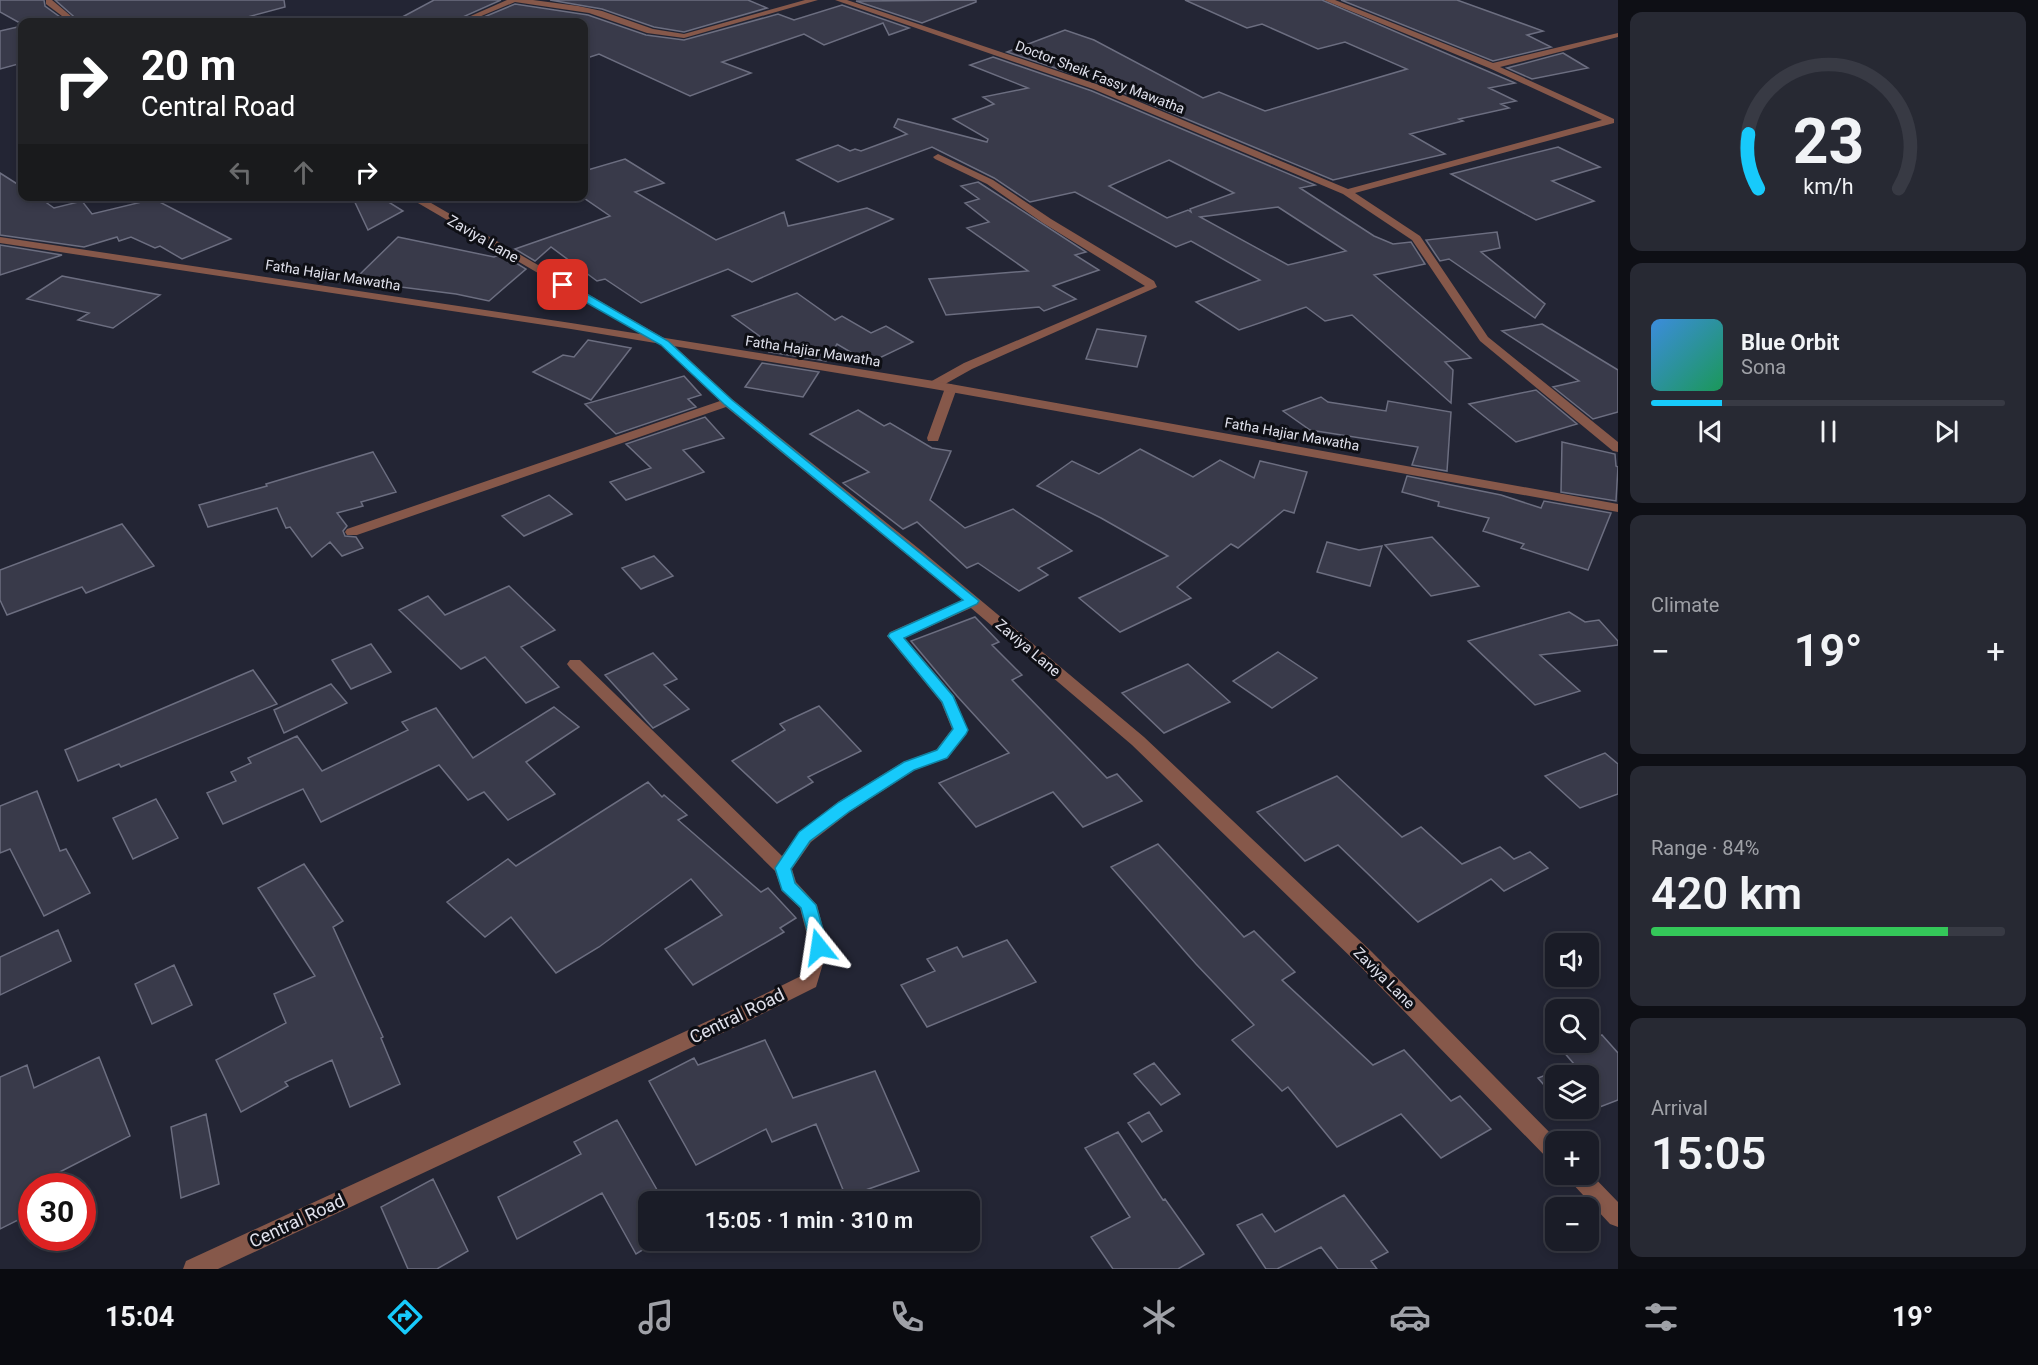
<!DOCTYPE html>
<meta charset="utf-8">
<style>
:root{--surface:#1a1c27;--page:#272933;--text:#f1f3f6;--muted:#9fa1a7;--line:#383a44;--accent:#17cafb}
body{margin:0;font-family:Roboto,sans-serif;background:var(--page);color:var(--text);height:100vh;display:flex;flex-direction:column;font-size:22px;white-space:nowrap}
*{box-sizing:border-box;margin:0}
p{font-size:20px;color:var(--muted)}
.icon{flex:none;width:33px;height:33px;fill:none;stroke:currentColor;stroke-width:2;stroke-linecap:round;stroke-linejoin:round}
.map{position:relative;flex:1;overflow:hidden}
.sheet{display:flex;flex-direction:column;gap:12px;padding:12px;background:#0e0f15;width:420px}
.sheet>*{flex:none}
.hud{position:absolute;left:18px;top:18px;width:570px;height:183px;border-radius:12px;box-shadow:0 3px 9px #0003,0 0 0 2px var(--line);background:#202124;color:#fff;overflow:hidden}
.buttons{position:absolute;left:1545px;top:933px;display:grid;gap:12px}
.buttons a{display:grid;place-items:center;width:54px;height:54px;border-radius:12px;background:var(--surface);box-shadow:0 3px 9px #0003,0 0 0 2px var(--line);font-size:30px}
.speed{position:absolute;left:18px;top:1173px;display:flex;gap:12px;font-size:30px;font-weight:700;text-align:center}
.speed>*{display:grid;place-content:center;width:78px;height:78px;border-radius:50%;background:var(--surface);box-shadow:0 3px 9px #0003,0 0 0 2px var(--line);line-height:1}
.speed .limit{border:9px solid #d22;background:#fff;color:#111}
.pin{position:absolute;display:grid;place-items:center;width:51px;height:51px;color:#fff;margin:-26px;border-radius:12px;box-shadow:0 3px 9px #0006}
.me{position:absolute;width:66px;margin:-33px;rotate:345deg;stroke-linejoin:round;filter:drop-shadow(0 0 4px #0008)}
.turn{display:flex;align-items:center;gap:21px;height:126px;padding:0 24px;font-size:27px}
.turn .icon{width:78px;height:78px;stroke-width:2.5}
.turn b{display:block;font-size:42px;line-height:51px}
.lanes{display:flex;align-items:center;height:57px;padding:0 24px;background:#0003;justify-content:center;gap:30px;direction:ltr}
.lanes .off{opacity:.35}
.big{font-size:45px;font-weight:600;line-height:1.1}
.sheet .widget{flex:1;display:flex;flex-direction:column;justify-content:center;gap:9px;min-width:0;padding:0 21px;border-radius:12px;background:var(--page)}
.sheet .dial{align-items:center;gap:0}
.dial svg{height:156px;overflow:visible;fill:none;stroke:var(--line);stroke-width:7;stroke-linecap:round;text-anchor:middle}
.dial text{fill:var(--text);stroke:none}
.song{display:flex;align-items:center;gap:18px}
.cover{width:72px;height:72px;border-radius:9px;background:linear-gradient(135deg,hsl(210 70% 55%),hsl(150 70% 35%))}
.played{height:6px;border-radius:3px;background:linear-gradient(90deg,var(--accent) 20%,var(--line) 20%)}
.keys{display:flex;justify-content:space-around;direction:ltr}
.heat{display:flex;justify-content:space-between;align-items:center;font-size:33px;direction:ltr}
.charge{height:9px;border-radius:4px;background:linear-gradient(90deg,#34c759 84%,var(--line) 0)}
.trip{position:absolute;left:638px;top:1191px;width:342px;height:60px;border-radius:12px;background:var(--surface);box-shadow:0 3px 9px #0003,0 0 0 2px var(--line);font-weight:600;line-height:60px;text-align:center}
.dock{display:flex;height:96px;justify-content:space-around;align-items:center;background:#0a0b10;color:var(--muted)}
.dock .icon{width:42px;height:42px}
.dock .current{color:var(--accent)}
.dock b{font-size:27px;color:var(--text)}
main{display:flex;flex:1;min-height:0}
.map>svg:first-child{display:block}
</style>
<main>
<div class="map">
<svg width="1618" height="1269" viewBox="0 0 1618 1269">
<rect width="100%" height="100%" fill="#232534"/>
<!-- building -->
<path fill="#393a4a" stroke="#6c6e80" stroke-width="1.5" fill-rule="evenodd" d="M 0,0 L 44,0 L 45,6 L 67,22 L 18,22 L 0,12 Z
M 55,0 L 284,0 L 285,7 L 229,22 L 80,22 Z
M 434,0 L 501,0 L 456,20 L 455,22 L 393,22 Z
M 550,0 L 748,0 L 767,8 L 684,32 L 654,27 L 602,9 Z
M 976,0 L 976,2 L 922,23 L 856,1 Z
M 1185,0 L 1322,0 L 1515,83 L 1489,88 L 1516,101 L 1501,104 L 1509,108 L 1459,119 L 1463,121 L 1410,134 L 1445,154 L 1333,180 L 1100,83 L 1007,52 L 1065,30 L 1094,40 L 1203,98 L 1219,92 L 1265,111 L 1407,69 L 1345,42 L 1318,49 L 1262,24 L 1247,28 Z
M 1341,0 L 1457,0 L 1543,31 L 1527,35 L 1551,47 L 1493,61 Z
M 515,4 L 588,15 L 646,35 L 684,40 L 778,14 L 794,20 L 842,5 L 909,28 L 889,35 L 883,23 L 824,45 L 804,34 L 722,62 L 751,73 L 690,96 L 599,54 L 584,59 L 584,22 L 472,22 Z
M 22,26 L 22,63 L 0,69 L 0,31 Z
M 1563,53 L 1588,68 L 1532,79 L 1507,68 Z
M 993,57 L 1092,91 L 1315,185 L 1300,188 L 1374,236 L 1393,244 L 1411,242 L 1425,264 L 1374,275 L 1471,358 L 1445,362 L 1453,370 L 1451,403 L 1352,315 L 1325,321 L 1306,307 L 1239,330 L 1196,302 L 1260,280 L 1191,241 L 1176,247 L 1075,192 L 1030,202 L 994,178 L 932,147 L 838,182 L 797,160 L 838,145 L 850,151 L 855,149 L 861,151 L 907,134 L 894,127 L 898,119 L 987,142 L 988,139 L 953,119 L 994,104 L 983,97 L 1028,88 L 970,65 ZM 1169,160 L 1234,193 L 1190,209 L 1191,212 L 1188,210 L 1167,218 L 1109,186 ZM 1278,207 L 1346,251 L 1288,265 L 1200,217 Z
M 1558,147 L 1600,167 L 1552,181 L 1594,201 L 1536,220 L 1451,174 Z
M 625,159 L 664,183 L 635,192 L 716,240 L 784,212 L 788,226 L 867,208 L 893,219 L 752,282 L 728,269 L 641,303 L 605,279 L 597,281 L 551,247 L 535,261 L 515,249 L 610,216 L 584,198 L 584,171 Z
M 0,173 L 22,187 L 22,196 L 37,196 L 54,208 L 82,201 L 92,214 L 154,199 L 231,239 L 182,259 L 160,246 L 155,248 L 131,237 L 119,241 L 117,237 L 84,247 L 0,235 Z
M 978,182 L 1086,252 L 1075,255 L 1099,270 L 1053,286 L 1076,299 L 1044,311 L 1039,307 L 946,315 L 929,279 L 1028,271 L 967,228 L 989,222 L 965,203 L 979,199 L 961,186 Z
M 352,196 L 379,196 L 403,211 L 368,230 Z
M 1497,232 L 1500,248 L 1481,252 L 1545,304 L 1535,318 L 1449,259 L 1440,261 L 1426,240 Z
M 398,237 L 494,257 L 501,254 L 526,269 L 489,301 L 456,294 L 353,281 Z
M 0,245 L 62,255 L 0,275 Z
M 62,276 L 67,277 L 160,295 L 113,328 L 78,320 L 89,313 L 27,299 Z
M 797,293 L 835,320 L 842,316 L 871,333 L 886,326 L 913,342 L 869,363 L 837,344 L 826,361 L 769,352 L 773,346 L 732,316 Z
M 1542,324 L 1618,370 L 1618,412 L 1593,419 L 1553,387 L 1579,381 L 1502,331 Z
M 1097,329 L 1146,336 L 1137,367 L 1086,359 Z
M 588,340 L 631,348 L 591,400 L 533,372 L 563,355 L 574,357 Z
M 762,363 L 819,372 L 803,397 L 745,387 Z
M 684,376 L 701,395 L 688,399 L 696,407 L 616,434 L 585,404 Z
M 1536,390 L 1577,424 L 1516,442 L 1469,404 Z
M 1321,397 L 1328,402 L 1386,411 L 1388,401 L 1451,412 L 1447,471 L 1412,465 L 1418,447 L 1310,430 L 1283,411 Z
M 858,410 L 884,426 L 890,423 L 932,448 L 951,451 L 930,500 L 965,528 L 1013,509 L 1072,551 L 1038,568 L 1048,575 L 1019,591 L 978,563 L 967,568 L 917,522 L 903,529 L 843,483 L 869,472 L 810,434 Z
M 705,417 L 724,438 L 683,450 L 704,472 L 626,500 L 610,482 L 651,468 L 626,444 Z
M 1562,442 L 1615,454 L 1616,466 L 1618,467 L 1616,501 L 1561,492 Z
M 1140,449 L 1193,477 L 1220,460 L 1254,478 L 1260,461 L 1307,472 L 1294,513 L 1284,510 L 1238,548 L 1231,544 L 1177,587 L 1191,598 L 1120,632 L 1079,598 L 1168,556 L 1101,518 L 1037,486 L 1072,461 L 1099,474 Z
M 373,452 L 396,492 L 361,502 L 363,506 L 337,513 L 347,526 L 343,531 L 345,536 L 356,537 L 363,548 L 342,556 L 330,542 L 312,557 L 290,527 L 286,528 L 277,508 L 208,527 L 199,505 L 267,486 L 266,484 Z
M 1407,476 L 1501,495 L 1541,508 L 1544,501 L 1611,513 L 1588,570 L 1521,548 L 1524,544 L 1483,531 L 1489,518 L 1438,506 L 1439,502 L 1402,492 Z
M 549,495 L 572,514 L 524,536 L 502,516 Z
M 122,524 L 154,566 L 86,593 L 82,587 L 7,615 L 0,600 L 0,570 Z
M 1432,537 L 1479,586 L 1431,596 L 1385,545 Z
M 1327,542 L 1359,550 L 1382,546 L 1370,586 L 1317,572 Z
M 654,556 L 673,576 L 641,589 L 622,568 Z
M 509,586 L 555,630 L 521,647 L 559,687 L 526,703 L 485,657 L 461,669 L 399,610 L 428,596 L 445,615 Z
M 1569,612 L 1585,622 L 1599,620 L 1618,641 L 1618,645 L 1540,655 L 1580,691 L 1535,705 L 1468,641 Z
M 975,617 L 999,642 L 992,645 L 1022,675 L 1012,680 L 1107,778 L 1117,774 L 1142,801 L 1083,827 L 1053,792 L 976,827 L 939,783 L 1009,753 L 957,696 L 911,641 Z
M 371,644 L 391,672 L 351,689 L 332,660 Z
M 1278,652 L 1317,678 L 1272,708 L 1233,681 Z
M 653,653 L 677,679 L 664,685 L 689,709 L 653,728 L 605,675 Z
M 1188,664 L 1230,702 L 1164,733 L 1122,693 Z
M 253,670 L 277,704 L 121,767 L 119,764 L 78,781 L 65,750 Z
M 331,684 L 347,703 L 284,733 L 274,710 Z
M 819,706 L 861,751 L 808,777 L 813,782 L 777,803 L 732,761 L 785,730 L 780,724 Z
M 554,707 L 579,727 L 526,762 L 555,794 L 508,820 L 484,792 L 468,800 L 439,765 L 321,822 L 303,789 L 223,824 L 207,793 L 236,781 L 231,772 L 251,763 L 248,758 L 297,736 L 322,771 L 408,730 L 402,722 L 436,708 L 473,758 Z
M 1605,753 L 1618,764 L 1618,794 L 1580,808 L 1545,776 Z
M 1337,776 L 1402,837 L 1421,827 L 1462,864 L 1500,847 L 1514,859 L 1530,852 L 1548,868 L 1504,891 L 1491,879 L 1418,922 L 1338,845 L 1305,861 L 1257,812 Z
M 648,782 L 662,797 L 664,795 L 687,815 L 678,820 L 761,892 L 768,888 L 796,918 L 780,928 L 784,932 L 693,985 L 665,949 L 722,915 L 691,879 L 599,947 L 556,973 L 511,917 L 485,937 L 447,902 L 508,859 L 516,866 Z
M 37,791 L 60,851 L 66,849 L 90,893 L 44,916 L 10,849 L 0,853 L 0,806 Z
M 156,799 L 178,838 L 133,859 L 113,818 Z
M 1158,844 L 1244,937 L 1254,931 L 1295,972 L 1282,980 L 1373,1065 L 1404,1050 L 1451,1101 L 1460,1096 L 1491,1129 L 1441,1158 L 1401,1114 L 1337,1147 L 1288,1087 L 1282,1091 L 1232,1040 L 1254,1025 L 1196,964 L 1111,867 Z
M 304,864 L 343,921 L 333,927 L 383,1037 L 381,1038 L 400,1084 L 350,1107 L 332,1060 L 285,1082 L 288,1086 L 241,1112 L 216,1060 L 286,1023 L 274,994 L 315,976 L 258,888 Z
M 58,930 L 71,961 L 0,995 L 0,957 Z
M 1007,940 L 1036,982 L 927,1027 L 901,985 L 935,971 L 927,959 L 957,947 L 963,957 Z
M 174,965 L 192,1005 L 152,1024 L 135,984 Z
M 1602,1035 L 1618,1053 L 1618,1100 L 1571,1118 L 1563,1108 L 1588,1108 L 1588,1076 L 1556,1076 L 1556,1099 L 1538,1078 L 1574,1064 L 1562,1050 L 1582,1042 L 1588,1042 L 1588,1040 Z
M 765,1040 L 793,1098 L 875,1071 L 919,1171 L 846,1197 L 816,1124 L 772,1142 L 766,1129 L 696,1165 L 649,1081 L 694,1058 L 698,1065 Z
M 99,1057 L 130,1136 L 50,1177 L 52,1186 L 32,1186 L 32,1213 L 0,1229 L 0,1077 L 27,1065 L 34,1088 Z
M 1154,1063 L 1180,1094 L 1161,1105 L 1134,1074 Z
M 1149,1112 L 1162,1131 L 1142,1142 L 1128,1123 Z
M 206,1114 L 219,1184 L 181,1198 L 171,1127 Z
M 617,1120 L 664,1202 L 648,1202 L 648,1240 L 659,1240 L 636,1254 L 602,1193 L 517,1239 L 498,1197 L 581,1154 L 574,1142 Z
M 1118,1132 L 1163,1200 L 1165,1199 L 1204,1254 L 1178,1269 L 1113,1269 L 1091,1237 L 1130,1217 L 1085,1148 Z
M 433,1179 L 468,1251 L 437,1269 L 408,1269 L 381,1207 Z
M 1344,1195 L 1388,1252 L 1371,1261 L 1377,1269 L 1338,1269 L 1321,1247 L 1277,1269 L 1266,1269 L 1237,1225 L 1262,1214 L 1275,1232 Z"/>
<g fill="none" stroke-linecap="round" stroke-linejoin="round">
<!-- minor -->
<path fill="#86584a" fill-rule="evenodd" d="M 46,0 L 52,0 L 78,22 L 70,22 L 46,4 Z
M 507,0 L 533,0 L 578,6 L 602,11 L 653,29 L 684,34 L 805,0 L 818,0 L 684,38 L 647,33 L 589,13 L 515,2 L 467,22 L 457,22 Z
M 835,0 L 847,0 L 1099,85 L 1348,189 L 1602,120 L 1489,68 L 1324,0 L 1335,0 L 1493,63 L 1618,33 L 1618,37 L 1500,67 L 1614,119 L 1614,123 L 1355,193 L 1420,236 L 1488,337 L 1618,442 L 1618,452 L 1613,451 L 1480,341 L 1412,240 L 1343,194 L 1093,89 Z
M 938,154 L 993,180 L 1051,219 L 1154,281 L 1157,287 L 972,369 L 938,388 L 930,388 L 930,382 L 964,363 L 1145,286 L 1043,223 L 987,184 L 935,159 L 933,157 Z
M 406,196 L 419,196 L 669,341 L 732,399 L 923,552 L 1144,737 L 1372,952 L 1559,1142 L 1556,1142 L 1556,1163 L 1549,1160 L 1358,964 L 1132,745 L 971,608 L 905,638 L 954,696 L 968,730 L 966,734 L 948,758 L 915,770 L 850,812 L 811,842 L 792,869 L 796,882 L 817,905 L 828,947 L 816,987 L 748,1021 L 218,1269 L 183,1269 L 186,1261 L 734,1009 L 801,976 L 810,947 L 800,908 L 782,891 L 775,871 L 570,668 L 567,664 L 570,660 L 580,660 L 782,856 L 799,832 L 838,802 L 903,762 L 936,750 L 952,729 L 941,702 L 887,636 L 890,632 L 962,600 L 726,407 L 357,535 L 347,535 L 345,532 L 347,529 L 720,401 L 661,345 Z
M 951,384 L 957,388 L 939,438 L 938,441 L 928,441 L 927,438 L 945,388 Z
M 1588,1171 L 1618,1202 L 1618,1227 L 1610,1224 L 1570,1181 L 1567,1174 L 1588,1174 Z"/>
<!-- tertiary -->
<path fill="#86584a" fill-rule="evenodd" d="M 0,237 L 571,323 L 934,381 L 1618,504 L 1618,512 L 934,389 L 571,329 L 0,243 Z"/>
</g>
<!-- route -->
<path fill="#17cafb" stroke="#0f83a3" stroke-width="1.5" d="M 559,282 L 566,282 L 668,341 L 732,400 L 979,601 L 977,604 L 904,638 L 953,696 L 968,730 L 966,734 L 947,758 L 914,770 L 850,811 L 810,841 L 791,869 L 795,883 L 816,905 L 828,947 L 825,952 L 819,954 L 813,952 L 801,908 L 782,890 L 775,868 L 799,832 L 839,802 L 904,762 L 937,750 L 953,729 L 942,702 L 888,636 L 890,633 L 963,600 L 724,404 L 661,345 L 559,287 Z"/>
<g text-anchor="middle" stroke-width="6" stroke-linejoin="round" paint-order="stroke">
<!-- far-street labels -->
<g font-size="14" fill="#e0e1ec" stroke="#0e0f15">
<text transform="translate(1100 77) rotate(21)" y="5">Doctor Sheik Fassy Mawatha</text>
<text transform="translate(333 275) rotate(9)" y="5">Fatha Hajiar Mawatha</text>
<text transform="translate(813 351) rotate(9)" y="5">Fatha Hajiar Mawatha</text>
<text transform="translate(1292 434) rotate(10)" y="5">Fatha Hajiar Mawatha</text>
</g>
<!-- street labels -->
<g font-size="15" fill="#e0e1ec" stroke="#0e0f15">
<text transform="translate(483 239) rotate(30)" y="5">Zaviya Lane</text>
<text transform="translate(1028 648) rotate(40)" y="5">Zaviya Lane</text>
<text transform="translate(1384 978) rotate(45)" y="5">Zaviya Lane</text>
</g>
<!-- near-street labels -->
<g font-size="18" fill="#e0e1ec" stroke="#0e0f15">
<text transform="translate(737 1016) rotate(-26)" y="6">Central Road</text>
<text transform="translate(297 1221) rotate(-25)" y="6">Central Road</text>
</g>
</g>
</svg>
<div class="buttons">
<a><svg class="icon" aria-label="sound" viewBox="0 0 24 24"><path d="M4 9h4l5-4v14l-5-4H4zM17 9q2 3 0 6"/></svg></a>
<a><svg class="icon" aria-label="search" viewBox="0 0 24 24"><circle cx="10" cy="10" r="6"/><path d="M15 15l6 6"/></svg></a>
<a><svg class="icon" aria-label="layers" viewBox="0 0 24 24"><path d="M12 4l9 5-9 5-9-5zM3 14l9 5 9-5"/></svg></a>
<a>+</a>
<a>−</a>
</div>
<div class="speed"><div class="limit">30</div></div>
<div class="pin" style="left:563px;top:285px;background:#d93025"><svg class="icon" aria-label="arrive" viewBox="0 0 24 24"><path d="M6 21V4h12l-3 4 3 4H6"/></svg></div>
<svg class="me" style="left:819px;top:947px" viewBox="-20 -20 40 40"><path d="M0-17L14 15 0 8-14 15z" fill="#17cafb" stroke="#fff" stroke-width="4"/></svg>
<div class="trip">15:05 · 1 min · 310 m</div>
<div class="hud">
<div class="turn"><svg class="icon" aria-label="right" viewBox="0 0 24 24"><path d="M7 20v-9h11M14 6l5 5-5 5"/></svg><div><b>20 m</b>Central Road</div></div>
<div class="lanes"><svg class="icon off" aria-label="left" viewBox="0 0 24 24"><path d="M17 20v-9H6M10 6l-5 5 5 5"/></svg><svg class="icon off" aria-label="ahead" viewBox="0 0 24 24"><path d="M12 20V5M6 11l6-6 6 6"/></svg><svg class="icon" aria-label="right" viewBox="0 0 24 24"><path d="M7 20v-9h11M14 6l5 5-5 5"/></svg></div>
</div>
</div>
<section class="sheet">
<div class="widget dial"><svg viewBox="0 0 100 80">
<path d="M14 69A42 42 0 1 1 86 69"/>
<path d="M14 69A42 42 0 0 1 9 41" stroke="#17cafb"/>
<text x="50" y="56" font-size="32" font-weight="700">23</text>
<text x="50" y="72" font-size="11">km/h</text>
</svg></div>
<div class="widget">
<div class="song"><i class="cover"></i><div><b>Blue Orbit</b><p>Sona</p></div></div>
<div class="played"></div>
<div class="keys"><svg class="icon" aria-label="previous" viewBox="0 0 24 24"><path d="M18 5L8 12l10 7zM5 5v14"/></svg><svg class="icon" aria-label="pause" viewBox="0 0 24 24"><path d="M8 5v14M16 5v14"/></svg><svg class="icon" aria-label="next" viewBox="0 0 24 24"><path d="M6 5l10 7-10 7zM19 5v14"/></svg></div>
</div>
<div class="widget"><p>Climate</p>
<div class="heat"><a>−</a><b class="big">19°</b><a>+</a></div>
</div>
<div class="widget"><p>Range · 84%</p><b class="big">420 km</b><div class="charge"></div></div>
<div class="widget"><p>Arrival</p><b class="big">15:05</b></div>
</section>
</main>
<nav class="dock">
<b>15:04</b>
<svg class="icon current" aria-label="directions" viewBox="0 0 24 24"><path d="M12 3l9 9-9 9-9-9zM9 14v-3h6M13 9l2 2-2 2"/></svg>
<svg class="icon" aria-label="music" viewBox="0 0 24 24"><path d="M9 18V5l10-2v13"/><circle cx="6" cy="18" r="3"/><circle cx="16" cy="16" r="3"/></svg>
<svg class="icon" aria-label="phone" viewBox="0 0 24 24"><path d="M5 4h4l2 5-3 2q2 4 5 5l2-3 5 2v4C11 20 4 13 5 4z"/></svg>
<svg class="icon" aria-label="climate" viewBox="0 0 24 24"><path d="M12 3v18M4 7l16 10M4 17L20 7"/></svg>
<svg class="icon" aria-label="car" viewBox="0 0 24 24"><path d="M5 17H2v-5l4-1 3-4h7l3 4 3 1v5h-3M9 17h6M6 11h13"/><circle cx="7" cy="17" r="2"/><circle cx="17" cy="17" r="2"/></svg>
<svg class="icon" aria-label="filters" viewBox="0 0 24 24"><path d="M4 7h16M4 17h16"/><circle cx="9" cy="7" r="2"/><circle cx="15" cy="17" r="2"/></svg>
<b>19°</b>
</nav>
